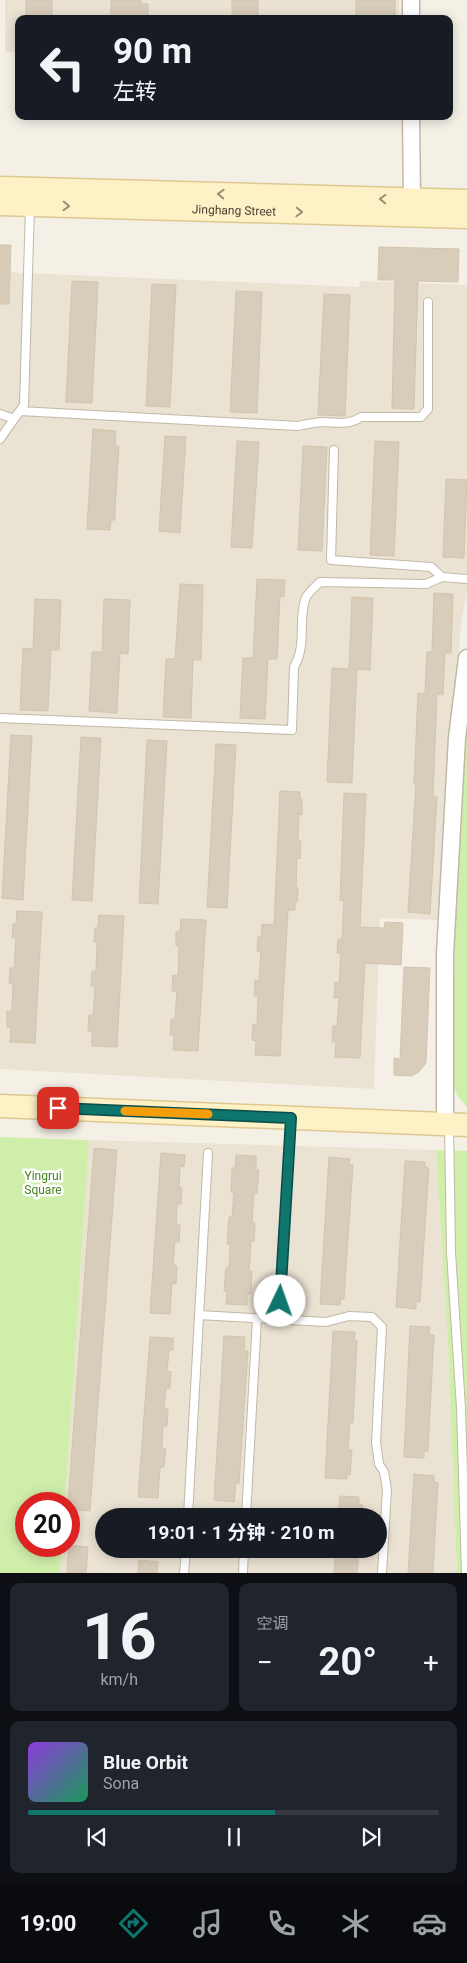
<!DOCTYPE html>
<html lang="zh">
<meta charset="utf-8">
<style>
:root{--surface:#171b24;--page:#20242c;--text:#f1f3f6;--muted:#9ea1a6;--line:#363941;--accent:#0f766e}
body{margin:0;font-family:Roboto,"Noto Sans SC",sans-serif;background:var(--page);color:var(--text);height:100vh;display:flex;flex-direction:column;font-size:19px;white-space:nowrap}
*{box-sizing:border-box;margin:0}
p{font-size:16px;color:var(--muted)}
.icon{flex:none;width:28px;height:28px;fill:none;stroke:currentColor;stroke-width:2;stroke-linecap:round;stroke-linejoin:round}
.map{position:relative;height:1573px;overflow:hidden}
.details{display:flex;flex-direction:column;gap:10px;padding:10px;background:#0d0f14;flex:1}
.details>*{flex:none}
.banner{position:absolute;left:15px;top:15px;width:438px;height:105px;border-radius:10px;box-shadow:0 2px 12px #0003;background:#171b24;color:var(--text);overflow:hidden}
.speed{position:absolute;left:15px;top:1492px;display:flex;gap:10px;font-size:25px;font-weight:700;text-align:center}
.speed>*{display:grid;place-content:center;width:65px;height:65px;border-radius:50%;background:var(--surface);box-shadow:0 2px 12px #0003;line-height:1}
.speed .limit{border:8px solid #d22;background:#fff;color:#111}
.pin{position:absolute;display:grid;place-items:center;width:42px;height:42px;color:#fff;margin:-21px;border-radius:10px;box-shadow:0 2px 8px #0006}
.me{position:absolute;width:55px;margin:-28px;rotate:3deg;stroke-linejoin:round;filter:drop-shadow(0 0 4px #0008)}
.turn{display:flex;align-items:center;gap:18px;height:105px;padding:0 15px;font-size:22px}
.turn .icon{width:65px;height:65px;stroke-width:2.5}
.turn b{display:block;font-size:35px;line-height:42px}
.big{font-size:38px;font-weight:700;line-height:1.1}
.details .tile{flex:1;display:flex;flex-direction:column;justify-content:center;gap:8px;min-width:0;padding:0 18px;border-radius:10px;background:var(--page)}
.details .dial{align-items:center;gap:0}
.dial b{font-size:65px;line-height:1}
.song{display:flex;align-items:center;gap:15px}
.cover{width:60px;height:60px;border-radius:8px;background:linear-gradient(135deg,hsl(270 70% 55%),hsl(150 70% 35%))}
.played{height:5px;border-radius:2px;background:linear-gradient(90deg,var(--accent) 60%,var(--line) 60%)}
.keys{display:flex;justify-content:space-around;direction:ltr}
.heat{display:flex;justify-content:space-between;align-items:center;font-size:28px;direction:ltr}
.details .tiles{flex:1;display:grid;gap:10px;grid-template-columns:1fr 1fr}
.tile:last-child{grid-column:span 2}
.trip{position:absolute;left:95px;top:1508px;width:292px;height:50px;border-radius:25px;background:var(--surface);box-shadow:0 2px 12px #0003;font-weight:700;line-height:50px;text-align:center}
.tab-bar{display:flex;height:80px;justify-content:space-around;align-items:center;background:#090b0e;color:var(--muted)}
.tab-bar .icon{width:35px;height:35px}
.tab-bar .selected{color:var(--accent)}
.tab-bar b{font-size:22px;color:var(--text)}
.map>svg:first-child{display:block}
</style>
<div class="map">
<svg width="467" height="1573" viewBox="0 0 467 1573">
<rect width="100%" height="100%" fill="#f5f0e6"/>
<!-- residential -->
<path fill="#eae2d3" fill-rule="evenodd" d="M 5,0 L 399,0 L 399,19 L 19,19 L 19,52 L 5,52 Z
M 0,272 L 359,287 L 360,281 L 467,285 L 467,593 L 462,618 L 447,762 L 439,920 L 380,918 L 374,1089 L 0,1069 Z
M 89,1140 L 436,1150 L 448,1343 L 457,1573 L 60,1573 L 62,1546 L 69,1546 L 69,1504 L 65,1504 ZM 104,1516 L 379,1516 L 379,1549 L 104,1549 Z"/>
<!-- green -->
<path fill="#cfeeaa" d="M 467,715 L 467,1107 L 457,1095 L 452,1082 L 456,878 Z
M 0,1137 L 89,1140 L 65,1504 L 26,1504 L 26,1546 L 62,1546 L 60,1573 L 0,1573 Z
M 436,1150 L 467,1151 L 467,1573 L 457,1573 L 448,1343 Z"/>
<!-- building -->
<path fill="#d8ccba" stroke="#d4c4ac" d="M 26,0 L 52,0 L 52,19 L 26,19 Z
M 111,0 L 141,0 L 141,4 L 148,4 L 148,19 L 111,19 Z
M 232,0 L 258,0 L 258,19 L 232,19 Z
M 356,0 L 395,0 L 395,19 L 356,19 Z
M 0,245 L 11,245 L 9,304 L 0,304 Z
M 379,247 L 459,249 L 458,282 L 418,281 L 414,409 L 392,408 L 395,280 L 378,280 Z
M 72,281 L 98,282 L 92,403 L 66,402 Z
M 152,284 L 176,285 L 170,407 L 146,406 Z
M 236,291 L 262,292 L 257,413 L 230,412 Z
M 324,294 L 350,295 L 345,416 L 318,415 Z
M 93,429 L 116,431 L 115,446 L 119,446 L 115,509 L 115,520 L 111,520 L 110,530 L 87,529 Z
M 165,436 L 186,437 L 180,533 L 159,531 Z
M 237,441 L 259,442 L 252,548 L 231,547 Z
M 375,441 L 399,442 L 394,556 L 370,555 Z
M 303,446 L 327,447 L 322,551 L 298,550 Z
M 446,479 L 467,480 L 464,558 L 443,557 Z
M 257,579 L 285,580 L 284,597 L 280,596 L 277,659 L 268,659 L 265,719 L 240,718 L 243,658 L 253,658 Z
M 180,584 L 203,585 L 201,660 L 193,660 L 191,718 L 163,717 L 166,659 L 175,659 Z
M 434,593 L 453,594 L 451,653 L 445,653 L 443,695 L 437,694 L 433,797 L 437,797 L 430,914 L 408,912 L 416,784 L 414,784 L 418,693 L 425,694 L 427,652 L 432,652 Z
M 352,597 L 373,598 L 370,670 L 357,669 L 352,783 L 327,782 L 332,668 L 349,669 Z
M 35,599 L 61,600 L 59,650 L 51,650 L 48,711 L 20,710 L 23,648 L 33,649 Z
M 104,599 L 130,600 L 128,654 L 120,653 L 117,713 L 89,711 L 92,652 L 102,652 Z
M 11,735 L 32,736 L 23,900 L 2,898 Z
M 81,737 L 101,738 L 92,901 L 72,900 Z
M 147,740 L 167,741 L 158,904 L 139,903 Z
M 216,744 L 236,745 L 227,908 L 207,907 Z
M 280,791 L 300,792 L 300,799 L 302,799 L 302,815 L 299,814 L 298,841 L 301,841 L 300,859 L 297,858 L 296,887 L 298,888 L 297,902 L 295,902 L 295,910 L 288,910 L 280,1056 L 255,1055 L 256,1041 L 252,1040 L 253,1024 L 257,1025 L 258,996 L 254,996 L 255,980 L 259,981 L 261,952 L 257,951 L 258,937 L 261,937 L 262,924 L 274,925 Z
M 344,793 L 366,794 L 360,927 L 384,928 L 385,922 L 403,923 L 401,965 L 365,963 L 360,1058 L 335,1057 L 336,1042 L 332,1042 L 333,1026 L 337,1026 L 339,998 L 334,998 L 335,982 L 339,983 L 341,953 L 337,953 L 338,939 L 342,939 L 343,916 L 344,901 L 340,900 Z
M 17,911 L 42,912 L 35,1043 L 10,1042 L 11,1028 L 7,1027 L 7,1011 L 12,1011 L 13,983 L 9,983 L 10,968 L 14,968 L 16,938 L 12,938 L 13,924 L 16,924 Z
M 99,915 L 124,916 L 117,1047 L 92,1046 L 92,1031 L 88,1031 L 89,1015 L 93,1015 L 95,987 L 91,986 L 92,971 L 96,971 L 97,942 L 94,942 L 95,928 L 98,928 Z
M 181,919 L 206,920 L 198,1051 L 173,1050 L 174,1035 L 170,1035 L 171,1019 L 175,1019 L 177,991 L 172,991 L 173,975 L 178,976 L 179,946 L 176,946 L 176,932 L 180,932 Z
M 404,967 L 430,968 L 426,1063 L 419,1072 L 411,1076 L 394,1075 L 394,1058 L 400,1059 Z
M 94,1148 L 117,1150 L 90,1511 L 69,1509 L 68,1504 Z
M 161,1153 L 185,1155 L 184,1167 L 180,1166 L 179,1187 L 182,1188 L 181,1204 L 177,1204 L 176,1225 L 180,1225 L 179,1242 L 175,1242 L 173,1265 L 177,1266 L 176,1284 L 172,1283 L 170,1314 L 150,1313 Z
M 236,1155 L 256,1156 L 256,1169 L 259,1170 L 257,1193 L 254,1193 L 252,1222 L 255,1223 L 254,1241 L 251,1241 L 249,1271 L 252,1271 L 251,1294 L 247,1294 L 247,1305 L 226,1304 L 227,1291 L 224,1291 L 226,1268 L 229,1268 L 230,1244 L 227,1244 L 229,1217 L 232,1217 L 234,1193 L 231,1192 L 232,1168 L 235,1168 Z
M 329,1157 L 350,1159 L 349,1164 L 353,1165 L 344,1299 L 341,1299 L 340,1305 L 320,1304 Z
M 405,1161 L 425,1162 L 425,1167 L 429,1168 L 420,1302 L 416,1302 L 416,1309 L 396,1307 Z
M 410,1326 L 430,1327 L 429,1335 L 434,1335 L 428,1451 L 424,1451 L 424,1458 L 404,1457 Z
M 333,1331 L 355,1332 L 354,1340 L 357,1340 L 353,1423 L 350,1423 L 348,1450 L 352,1450 L 350,1475 L 347,1475 L 347,1479 L 325,1478 Z
M 224,1336 L 245,1337 L 244,1351 L 248,1351 L 239,1483 L 236,1483 L 234,1502 L 214,1500 Z
M 150,1337 L 173,1338 L 173,1350 L 169,1350 L 167,1371 L 171,1372 L 170,1388 L 166,1388 L 164,1409 L 168,1409 L 167,1426 L 163,1426 L 162,1449 L 166,1449 L 164,1467 L 160,1467 L 158,1498 L 138,1497 Z
M 414,1474 L 434,1476 L 434,1482 L 438,1483 L 433,1573 L 408,1573 Z
M 340,1496 L 359,1497 L 359,1505 L 363,1505 L 362,1516 L 338,1516 Z
M 69,1545 L 88,1547 L 86,1573 L 67,1573 Z
M 336,1549 L 359,1549 L 357,1573 L 334,1573 Z
M 139,1560 L 158,1562 L 157,1573 L 138,1573 Z"/>
<g fill="none" stroke-linecap="round" stroke-linejoin="round">
<defs>
<path id="lane" d="M 20,411 L 298,426 C 306,424 314,423 322,422 C 337,422 348,426 361,417 L 421,417 L 428,409 L 428,302
M 0,414 L 14,419
M 0,439 L 24,405 L 30,207
M 334,450 L 331,560 L 431,567 L 442,577
M 0,718 L 292,730 L 294,667 C 307,645 298,622 305,600 C 307,593 315,587 320,582 L 426,584 L 442,577 L 467,579
M 449,1125 L 451,1252 L 461,1408 L 466,1573
M 199,1315 L 326,1322 L 349,1316 L 372,1317 L 382,1327 L 376,1442 L 379,1464 L 384,1472 L 387,1489 L 382,1573
M 279,1320 L 291,1119
M 188,1513 L 242,1516
M 188,1516 L 208,1153
M 246,1516 L 257,1318
M 186,1550 L 244,1553
M 184,1573 L 186,1549
M 243,1573 L 244,1550"/>
<path id="street" d="M 411,0 L 411,19
M 411,116 L 412,199
M 445,1125 L 445,954 L 457,738 L 467,658"/>
<g id="secondary">
<path d="M 0,188 L 467,201"/>
<path id="s1" d="M 0,204 L 467,217"/>
<path d="M 0,1106 L 467,1125"/>
</g>
</defs>
<!-- lane casing -->
<use href="#lane" stroke="#c2b8a7" stroke-width="10"/>
<!-- street casing -->
<use href="#street" stroke="#c2b8a7" stroke-width="19"/>
<!-- secondary casing -->
<use href="#secondary" stroke="#dec992" stroke-width="25"/>
<!-- lane -->
<use href="#lane" stroke="#fff" stroke-width="8"/>
<!-- street -->
<use href="#street" stroke="#fff" stroke-width="16"/>
<!-- secondary -->
<use href="#secondary" stroke="#fff1c6" stroke-width="22"/>
</g>
<!-- one-way arrows -->
<defs><path id="oneway-chevron" d="M-2-3.5L2.5 0L-2 3.5" fill="none" stroke-width="1.6" stroke-linecap="round" stroke-linejoin="round" transform="scale(1.25)"/></defs>
<g stroke="#9b9076">
<use href="#oneway-chevron" transform="translate(221 194) rotate(-178)"/>
<use href="#oneway-chevron" transform="translate(383 199) rotate(-178)"/>
<use href="#oneway-chevron" transform="translate(66 206) rotate(2)"/>
<use href="#oneway-chevron" transform="translate(299 212) rotate(2)"/>
</g>
<g fill="none" stroke-linecap="round" stroke-linejoin="round">
<defs>
<path id="route" d="M 58,1108 L 291,1118 L 280,1301"/>
</defs>
<!-- route casing -->
<use href="#route" stroke="#0a4d48" stroke-width="12"/>
<!-- route -->
<use href="#route" stroke="#0f766e" stroke-width="9"/>
<!-- slow -->
<path stroke="#f59e0b" stroke-width="9" d="M 125,1111 L 208,1114"/>
</g>
<g text-anchor="middle" stroke-width="5" stroke-linejoin="round" paint-order="stroke">
<!-- street labels -->
<g font-size="12" fill="#494134" stroke="#fff">
<text dy="4" stroke="none"><textPath href="#s1" startOffset="234">Jinghang Street</textPath></text>
</g>
<!-- park labels -->
<g font-size="12" fill="#458220" stroke="#fff">
<text x="43" y="1180">Yingrui<tspan x="43" dy="14">Square</tspan></text>
</g>
</g>
</svg>
<div class="speed"><div class="limit">20</div></div>
<div class="pin" style="left:58px;top:1108px;background:#d93025"><svg class="icon" aria-label="arrive" viewBox="0 0 24 24"><path d="M6 21V4h12l-3 4 3 4H6"/></svg></div>
<svg class="me" style="left:280px;top:1301px" viewBox="-20 -20 40 40"><circle r="19" fill="#fff"/><path d="M0-13L10 11 0 6-10 11z" fill="#0f766e"/></svg>
<div class="trip">19:01 · 1 分钟 · 210 m</div>
<div class="banner">
<div class="turn"><svg class="icon" aria-label="left" viewBox="0 0 24 24"><path d="M17 20v-9H6M10 6l-5 5 5 5"/></svg><div><b>90 m</b>左转</div></div>
</div>
</div>
<section class="details">
<div class="tiles">
<div class="tile dial"><b>16</b><p>km/h</p></div>
<div class="tile"><p>空调</p>
<div class="heat"><a>−</a><b class="big">20°</b><a>+</a></div>
</div>
<div class="tile">
<div class="song"><i class="cover"></i><div><b>Blue Orbit</b><p>Sona</p></div></div>
<div class="played"></div>
<div class="keys"><svg class="icon" aria-label="previous" viewBox="0 0 24 24"><path d="M18 5L8 12l10 7zM5 5v14"/></svg><svg class="icon" aria-label="pause" viewBox="0 0 24 24"><path d="M8 5v14M16 5v14"/></svg><svg class="icon" aria-label="next" viewBox="0 0 24 24"><path d="M6 5l10 7-10 7zM19 5v14"/></svg></div>
</div>
</div>
</section>
<nav class="tab-bar">
<b>19:00</b>
<svg class="icon selected" aria-label="directions" viewBox="0 0 24 24"><path d="M12 3l9 9-9 9-9-9zM9 14v-3h6M13 9l2 2-2 2"/></svg>
<svg class="icon" aria-label="music" viewBox="0 0 24 24"><path d="M9 18V5l10-2v13"/><circle cx="6" cy="18" r="3"/><circle cx="16" cy="16" r="3"/></svg>
<svg class="icon" aria-label="phone" viewBox="0 0 24 24"><path d="M5 4h4l2 5-3 2q2 4 5 5l2-3 5 2v4C11 20 4 13 5 4z"/></svg>
<svg class="icon" aria-label="climate" viewBox="0 0 24 24"><path d="M12 3v18M4 7l16 10M4 17L20 7"/></svg>
<svg class="icon" aria-label="car" viewBox="0 0 24 24"><path d="M5 17H2v-5l4-1 3-4h7l3 4 3 1v5h-3M9 17h6M6 11h13"/><circle cx="7" cy="17" r="2"/><circle cx="17" cy="17" r="2"/></svg>
</nav>
